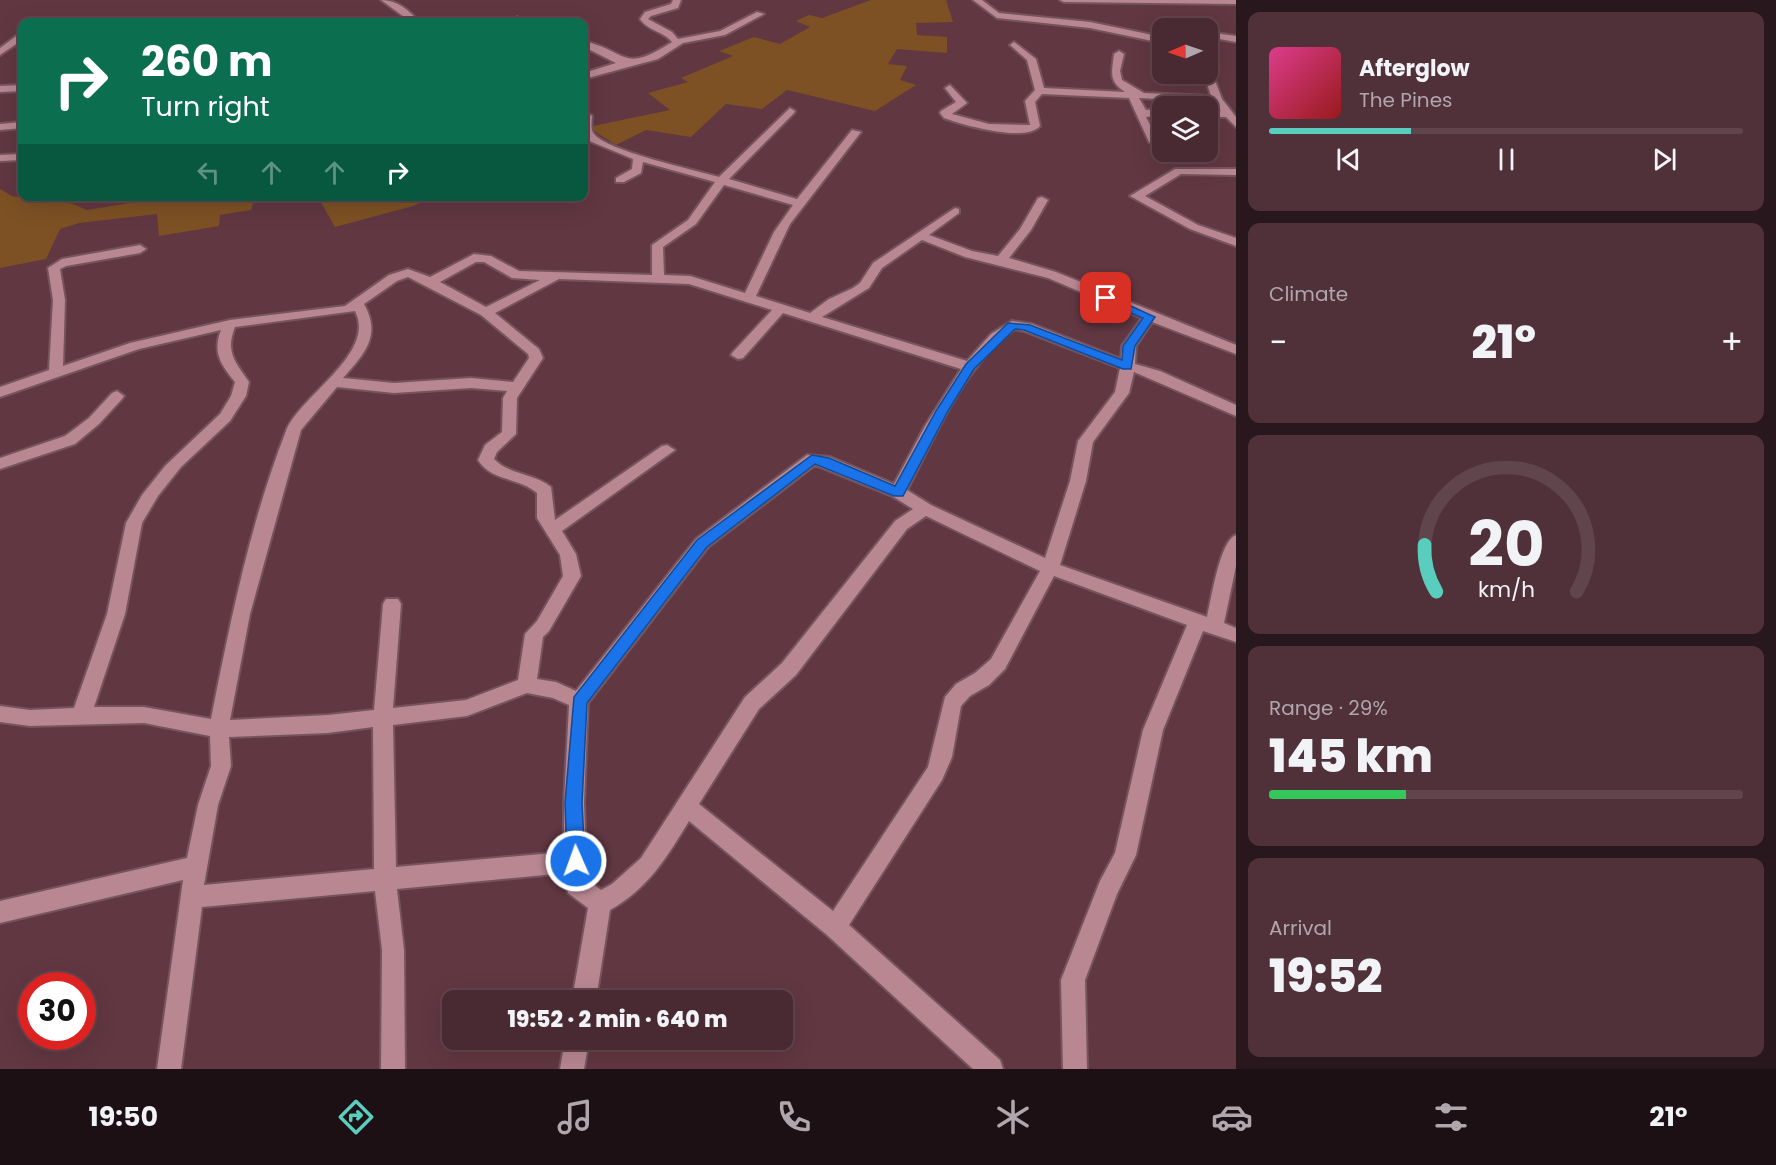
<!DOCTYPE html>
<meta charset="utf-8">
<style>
:root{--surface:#492932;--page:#50313a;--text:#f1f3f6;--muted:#b1a6ac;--line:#61454d;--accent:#59cebe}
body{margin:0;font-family:Poppins,sans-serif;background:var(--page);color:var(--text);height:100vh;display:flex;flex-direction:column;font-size:22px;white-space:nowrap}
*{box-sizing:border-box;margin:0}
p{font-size:20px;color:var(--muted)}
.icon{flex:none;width:33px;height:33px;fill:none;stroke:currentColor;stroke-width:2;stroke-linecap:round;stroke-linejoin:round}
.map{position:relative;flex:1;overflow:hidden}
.drawer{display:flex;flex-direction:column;gap:12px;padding:12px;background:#28171c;width:540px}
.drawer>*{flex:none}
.guide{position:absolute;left:18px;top:18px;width:570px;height:183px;border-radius:12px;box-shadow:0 6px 24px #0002,0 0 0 2px var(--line);background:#0b6e4f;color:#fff;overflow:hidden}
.needle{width:39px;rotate:268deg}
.tools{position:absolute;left:1152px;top:18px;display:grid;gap:12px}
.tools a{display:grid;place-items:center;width:66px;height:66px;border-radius:12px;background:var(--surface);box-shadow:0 6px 24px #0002,0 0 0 2px var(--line);font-size:30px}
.speed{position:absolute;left:18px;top:972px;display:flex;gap:12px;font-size:30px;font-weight:700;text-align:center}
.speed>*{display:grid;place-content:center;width:78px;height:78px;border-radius:50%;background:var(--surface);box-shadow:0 6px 24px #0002,0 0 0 2px var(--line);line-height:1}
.speed .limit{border:9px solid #d22;background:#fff;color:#111}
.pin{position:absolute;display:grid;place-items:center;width:51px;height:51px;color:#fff;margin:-26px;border-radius:12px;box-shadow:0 3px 9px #0006}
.me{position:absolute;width:66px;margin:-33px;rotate:358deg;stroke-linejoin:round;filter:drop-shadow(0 0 4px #0008)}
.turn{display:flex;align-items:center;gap:21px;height:126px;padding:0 24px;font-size:27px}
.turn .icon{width:78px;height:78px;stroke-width:2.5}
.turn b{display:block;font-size:42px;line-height:51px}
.lanes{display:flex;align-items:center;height:57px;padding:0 24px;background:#0003;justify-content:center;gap:30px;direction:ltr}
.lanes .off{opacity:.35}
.big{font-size:45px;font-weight:800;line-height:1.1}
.drawer .tile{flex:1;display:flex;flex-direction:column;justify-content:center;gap:9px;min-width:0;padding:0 21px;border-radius:12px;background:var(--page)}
.drawer .dial{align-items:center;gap:0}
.dial svg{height:156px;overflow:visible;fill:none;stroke:var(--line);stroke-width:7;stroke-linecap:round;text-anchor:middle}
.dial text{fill:var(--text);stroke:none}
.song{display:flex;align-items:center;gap:18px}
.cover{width:72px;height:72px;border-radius:9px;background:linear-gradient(135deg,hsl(330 70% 55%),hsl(0 70% 35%))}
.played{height:6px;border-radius:3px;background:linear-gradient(90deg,var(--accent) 30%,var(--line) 30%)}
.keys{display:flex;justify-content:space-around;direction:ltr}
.heat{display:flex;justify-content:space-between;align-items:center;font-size:33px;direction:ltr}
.charge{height:9px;border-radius:4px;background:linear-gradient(90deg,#34c759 29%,var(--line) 0)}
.trip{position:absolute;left:442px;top:990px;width:351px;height:60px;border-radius:12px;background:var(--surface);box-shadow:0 6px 24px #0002,0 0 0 2px var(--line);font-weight:800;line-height:60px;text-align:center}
.menu{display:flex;height:96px;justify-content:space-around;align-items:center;background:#1d1014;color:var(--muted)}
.menu .icon{width:42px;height:42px}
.menu .current{color:var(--accent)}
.menu b{font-size:27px;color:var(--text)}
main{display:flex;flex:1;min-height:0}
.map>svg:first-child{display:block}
</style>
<main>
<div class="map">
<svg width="1236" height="1069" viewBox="0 0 1236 1069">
<rect width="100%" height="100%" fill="#613742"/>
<!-- green -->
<path fill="#7d5124" d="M 871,0 L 946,0 L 953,22 L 916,23 L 917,35 L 947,37 L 947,53 L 897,49 L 888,64 L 907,66 L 900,80 L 916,85 L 875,111 L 787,90 L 762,109 L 726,104 L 691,137 L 646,130 L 616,145 L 588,127 L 670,110 L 648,93 L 688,82 L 681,78 L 733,56 L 719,51 L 754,37 L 780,44 L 810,27 L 796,21 L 809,15 L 822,18 Z
M 0,189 L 12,196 L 73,204 L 87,210 L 167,197 L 255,197 L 251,210 L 220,215 L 219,226 L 159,236 L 157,214 L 79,223 L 60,229 L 46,259 L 0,268 Z
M 318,197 L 432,197 L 413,206 L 335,227 Z"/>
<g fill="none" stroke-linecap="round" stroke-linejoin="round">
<defs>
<path id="minor" d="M 381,0 C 397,0 409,10 419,22 L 411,22 Z
M 673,0 L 681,0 L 678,8 L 651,16 L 648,19 L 672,32 L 678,39 L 720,31 L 757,12 L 764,14 L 725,35 L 683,43 L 658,59 L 584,79 L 584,73 L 616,63 L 584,47 L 584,41 C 629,52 622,74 672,42 C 663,31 648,31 640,19 L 645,12 L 671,4 Z
M 973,0 L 982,0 L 999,13 L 1090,22 L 1162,37 L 1162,43 L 1090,28 L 997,18 Z
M 1060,0 L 1236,0 L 1236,4 L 1064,2 Z
M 517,17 L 526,22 L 514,22 Z
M 1158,23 L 1174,26 L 1175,28 L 1155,28 L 1154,26 Z
M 1208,32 L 1236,36 L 1236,42 L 1208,37 Z
M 19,34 L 22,34 L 22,40 L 0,55 L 0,48 Z
M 1014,42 L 1036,59 L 1044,88 L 1125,92 C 1108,81 1112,72 1114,54 L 1119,51 L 1124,54 L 1120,71 L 1122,80 L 1144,93 L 1211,96 L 1204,74 L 1208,74 L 1208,69 L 1211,70 L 1222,99 L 1236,117 L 1236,127 L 1226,117 L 1208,117 L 1208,111 L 1221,111 L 1214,102 L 1139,98 L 1146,110 L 1162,109 L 1162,115 L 1146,117 L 1158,140 L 1162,142 L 1162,149 L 1149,142 L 1129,98 L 1042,94 L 1035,102 L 1040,126 C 1026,143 963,125 944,118 L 940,113 L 941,111 L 956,102 L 945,88 L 950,85 L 967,103 L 952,114 L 989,124 L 1030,125 L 1025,101 L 1035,90 L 1027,60 L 1010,45 Z
M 22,85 L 22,91 L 0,92 L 0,86 Z
M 790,108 L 795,111 L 794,113 L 729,179 L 797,199 L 852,130 L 861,132 L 790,224 L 756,296 L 810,313 L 829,299 L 853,288 L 860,283 L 873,263 L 955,208 L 959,209 L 959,213 L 929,235 L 972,251 L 998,256 L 1020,229 L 1038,198 L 1042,197 L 1048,200 L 1031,230 L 1009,258 L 1056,272 L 1236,345 L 1236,354 L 1152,322 L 1136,346 L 1135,364 L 1160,371 L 1236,405 L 1236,416 L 1134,372 L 1129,393 L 1093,442 L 1086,481 L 1060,565 L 1207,617 C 1211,600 1220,540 1236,535 L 1236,566 L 1224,623 L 1236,628 L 1236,642 L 1203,631 L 1163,730 L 1136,855 L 1117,894 L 1085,980 L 1087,1069 L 1063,1069 L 1061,980 L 1100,881 L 1115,853 L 1143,730 L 1187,625 L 1054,576 L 1005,669 L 989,685 L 970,696 L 961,706 L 952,757 L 942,780 L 849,925 L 1000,1060 L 1003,1069 L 973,1069 L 827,935 L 689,821 C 667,857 648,889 610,910 L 596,1000 L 572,1000 L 588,908 L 568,893 L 565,873 L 397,889 L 404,950 L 405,1069 L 381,1069 L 382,950 L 375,891 L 202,907 L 181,1069 L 157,1069 L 183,880 L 0,923 L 0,901 L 187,858 L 198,805 L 211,766 L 210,736 L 144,723 L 30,726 L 0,722 L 0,706 L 30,710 L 74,708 L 107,614 L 126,523 L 142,495 L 165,466 L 220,414 L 231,396 L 235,382 C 221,365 212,352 221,330 L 139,349 L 0,397 L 0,387 L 49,370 L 53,300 L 48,268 L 62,259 L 140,245 L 146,249 L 140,253 L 66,266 L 60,269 L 65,300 L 63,366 L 130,343 L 230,320 L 345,306 L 389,275 L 408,269 L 430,277 L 474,254 L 491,256 L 519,271 L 652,275 L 652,245 L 688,220 L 715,182 L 643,162 L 641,173 L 624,182 L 616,182 L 616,178 L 632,169 L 633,159 L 587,140 L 584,134 L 584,111 L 592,116 C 592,122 590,129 594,134 C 607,151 695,170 719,177 ZM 724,185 L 793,205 L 774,232 L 745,293 L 690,276 L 664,275 L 663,247 L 696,224 ZM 922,240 L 965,257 L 1048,278 L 1142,318 L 1122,346 L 1121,359 L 1032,324 L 1012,321 L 991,334 L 967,361 L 822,317 L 869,288 L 882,268 ZM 476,262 L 484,262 L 512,278 L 540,280 L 486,307 L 440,282 ZM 408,277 L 481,315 L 528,354 L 529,358 L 513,382 L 471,378 L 394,383 L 343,378 C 364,354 382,336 364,304 L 397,281 ZM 559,279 L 689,284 L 772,310 L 733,352 L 731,355 L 738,359 L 743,358 L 783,313 L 961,369 L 925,426 L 894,484 L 830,457 L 807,455 L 696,539 L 576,691 L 556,682 L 537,679 L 543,637 L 549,631 L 581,576 L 576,554 L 562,531 L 675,450 L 667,445 L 662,446 L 555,520 L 551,487 C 534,473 509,475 494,459 L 497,452 L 516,434 L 517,398 L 543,358 L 539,349 L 495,313 ZM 355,311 C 377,353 300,396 286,431 C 250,523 230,623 211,719 L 144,707 L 94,707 L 125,614 L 142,523 L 158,496 L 181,467 L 230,421 L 246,396 L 249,382 C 235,362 225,352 235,327 ZM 1015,329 L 1024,331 L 1120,368 L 1115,392 L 1078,441 L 1070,481 L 1045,558 L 931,505 L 907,490 C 936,434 963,367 1015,329 ZM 337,387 L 394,393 L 471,388 L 507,391 L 503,398 L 502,432 L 485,445 L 478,460 C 492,482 519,477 537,493 L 537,518 L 560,555 L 563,576 L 537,621 L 525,634 L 518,680 L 466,700 L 393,708 L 401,604 L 398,599 L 386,599 L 383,604 L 374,710 L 328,715 L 230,720 L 250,614 L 301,430 ZM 815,465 L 892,496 L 913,509 L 895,521 L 782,663 L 745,697 L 641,858 L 612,884 L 601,890 L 587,880 L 584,803 L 588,703 L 708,547 ZM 926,516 L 1040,571 L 991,659 L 975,673 L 956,684 L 945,697 L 928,767 L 833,911 L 699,804 L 759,709 L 796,675 L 907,529 ZM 527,693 L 553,698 L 569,705 L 564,803 L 564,852 L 396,867 L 393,725 L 467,716 ZM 373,727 L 374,869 L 204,885 L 218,805 L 231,766 L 229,737 L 328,733 Z
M 22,122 L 22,128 L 0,130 L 0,124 Z
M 22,154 L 22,160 L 0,161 L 0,155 Z
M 1175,169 L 1236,169 L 1236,175 L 1181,174 L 1145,196 L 1198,225 L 1236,238 L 1236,246 L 1190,229 L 1130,196 Z
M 117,391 L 124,396 L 122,399 L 99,424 L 75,444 L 0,469 L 0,458 L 65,436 L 89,418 L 112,393 Z
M 565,1040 L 589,1040 L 584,1069 L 560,1069 Z"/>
</defs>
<!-- minor casing -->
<use href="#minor" stroke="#75545d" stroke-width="4"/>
<!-- minor -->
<use href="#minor" fill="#b88792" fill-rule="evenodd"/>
</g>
<!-- route -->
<path fill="#1a73e8" stroke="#114b97" stroke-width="1.5" d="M 1102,296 L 1109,296 L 1155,317 L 1135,346 L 1131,369 L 1123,369 L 1024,330 L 1015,329 L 974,369 L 948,411 L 903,496 L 894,496 L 815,464 L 707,547 L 587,703 L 582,803 L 585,861 L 582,867 L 576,870 L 570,867 L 567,861 L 565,803 L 574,697 L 697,540 L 812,455 L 829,458 L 895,486 L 936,411 L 966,364 L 1008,323 L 1030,325 L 1122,360 L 1123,346 L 1143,318 L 1102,301 Z"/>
</svg>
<div class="tools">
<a><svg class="needle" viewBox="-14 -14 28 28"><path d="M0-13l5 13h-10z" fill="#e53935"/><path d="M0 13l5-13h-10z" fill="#b1a6ac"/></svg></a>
<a><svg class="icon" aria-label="layers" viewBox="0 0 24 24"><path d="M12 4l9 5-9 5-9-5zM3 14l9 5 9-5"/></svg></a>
</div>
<div class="speed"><div class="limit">30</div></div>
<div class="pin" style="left:1106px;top:298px;background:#d93025"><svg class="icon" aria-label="arrive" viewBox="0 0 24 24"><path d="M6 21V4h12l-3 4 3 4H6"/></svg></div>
<svg class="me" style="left:576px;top:861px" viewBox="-20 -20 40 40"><circle r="17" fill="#1a73e8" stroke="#fff" stroke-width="3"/><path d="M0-11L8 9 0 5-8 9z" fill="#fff"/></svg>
<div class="trip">19:52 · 2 min · 640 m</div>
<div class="guide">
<div class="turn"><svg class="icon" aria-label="right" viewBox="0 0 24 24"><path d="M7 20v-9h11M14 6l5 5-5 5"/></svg><div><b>260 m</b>Turn right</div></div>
<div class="lanes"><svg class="icon off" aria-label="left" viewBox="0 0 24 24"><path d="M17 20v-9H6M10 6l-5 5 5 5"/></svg><svg class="icon off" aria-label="ahead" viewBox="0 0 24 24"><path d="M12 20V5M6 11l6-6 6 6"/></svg><svg class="icon off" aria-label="ahead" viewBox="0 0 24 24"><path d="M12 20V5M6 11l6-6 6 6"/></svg><svg class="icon" aria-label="right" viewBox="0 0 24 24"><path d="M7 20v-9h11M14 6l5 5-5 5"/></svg></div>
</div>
</div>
<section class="drawer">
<div class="tile">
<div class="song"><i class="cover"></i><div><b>Afterglow</b><p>The Pines</p></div></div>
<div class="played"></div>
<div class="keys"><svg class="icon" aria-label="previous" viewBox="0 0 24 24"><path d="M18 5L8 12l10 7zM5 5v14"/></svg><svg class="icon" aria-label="pause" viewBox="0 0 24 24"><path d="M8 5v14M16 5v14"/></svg><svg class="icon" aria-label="next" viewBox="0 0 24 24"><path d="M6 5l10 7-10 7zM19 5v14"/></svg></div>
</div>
<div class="tile"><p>Climate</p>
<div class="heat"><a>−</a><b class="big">21°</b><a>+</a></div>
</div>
<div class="tile dial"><svg viewBox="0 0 100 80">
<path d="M14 69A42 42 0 1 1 86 69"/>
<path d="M14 69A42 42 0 0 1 8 45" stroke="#59cebe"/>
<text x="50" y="56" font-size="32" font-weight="700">20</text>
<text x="50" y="72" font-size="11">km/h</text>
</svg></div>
<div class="tile"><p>Range · 29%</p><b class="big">145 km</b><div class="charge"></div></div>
<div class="tile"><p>Arrival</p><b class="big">19:52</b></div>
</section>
</main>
<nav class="menu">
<b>19:50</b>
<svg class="icon current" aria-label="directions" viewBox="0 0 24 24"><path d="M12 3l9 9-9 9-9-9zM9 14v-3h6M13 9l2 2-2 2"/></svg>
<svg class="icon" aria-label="music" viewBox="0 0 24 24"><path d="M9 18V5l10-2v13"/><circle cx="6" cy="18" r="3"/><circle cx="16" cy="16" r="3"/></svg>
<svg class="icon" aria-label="phone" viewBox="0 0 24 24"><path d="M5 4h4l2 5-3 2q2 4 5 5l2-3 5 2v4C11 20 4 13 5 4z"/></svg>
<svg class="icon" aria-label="climate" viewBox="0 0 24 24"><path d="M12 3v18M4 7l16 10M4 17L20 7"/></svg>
<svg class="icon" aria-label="car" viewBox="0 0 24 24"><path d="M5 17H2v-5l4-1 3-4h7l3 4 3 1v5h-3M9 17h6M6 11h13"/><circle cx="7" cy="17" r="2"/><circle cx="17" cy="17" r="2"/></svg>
<svg class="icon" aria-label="filters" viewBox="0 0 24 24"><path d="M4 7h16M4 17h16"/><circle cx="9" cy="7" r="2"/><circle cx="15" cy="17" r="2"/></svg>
<b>21°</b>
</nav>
